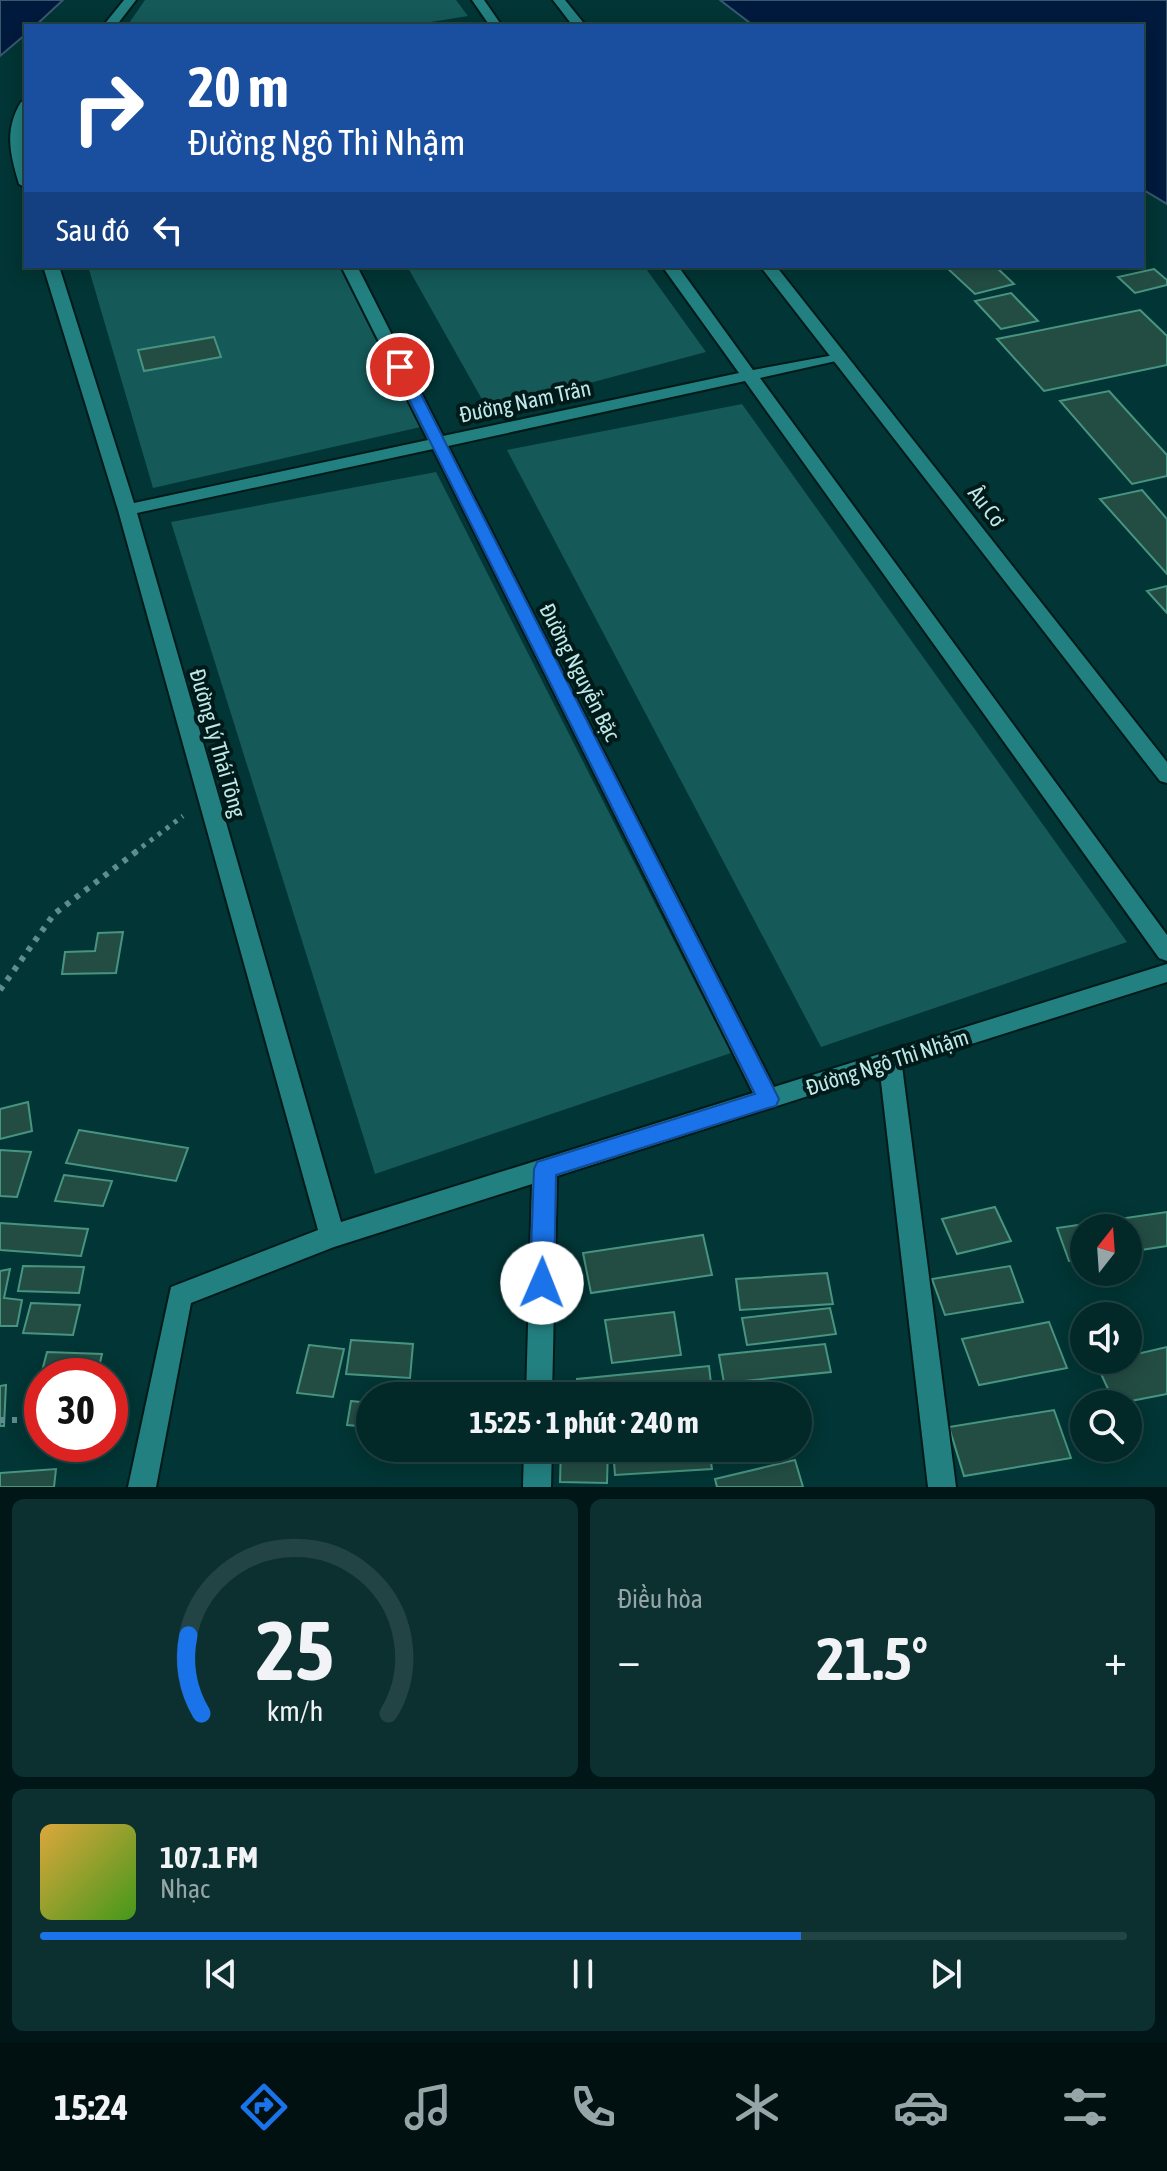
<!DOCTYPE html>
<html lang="vi">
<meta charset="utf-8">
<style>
:root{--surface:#022828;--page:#0c3030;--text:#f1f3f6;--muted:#96a6a8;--line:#234445;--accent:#1a73e8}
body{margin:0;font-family:"Asap Condensed",sans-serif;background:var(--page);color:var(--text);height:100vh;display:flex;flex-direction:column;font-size:30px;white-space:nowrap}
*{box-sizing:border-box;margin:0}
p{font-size:26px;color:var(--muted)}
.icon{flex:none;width:44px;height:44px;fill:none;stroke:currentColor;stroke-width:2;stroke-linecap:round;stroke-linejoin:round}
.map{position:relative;height:1487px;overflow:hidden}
.drawer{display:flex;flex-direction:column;gap:12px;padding:12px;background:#011616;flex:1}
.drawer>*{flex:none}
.top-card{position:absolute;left:24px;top:24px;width:1120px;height:244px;border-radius:0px;box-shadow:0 4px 20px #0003,0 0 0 2px var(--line);background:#1a4fa0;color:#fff;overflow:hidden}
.needle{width:52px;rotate:17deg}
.tools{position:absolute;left:1070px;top:1214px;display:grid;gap:16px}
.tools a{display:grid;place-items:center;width:72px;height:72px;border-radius:50%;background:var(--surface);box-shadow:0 4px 20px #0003,0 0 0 2px var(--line);font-size:40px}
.speed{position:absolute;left:24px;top:1358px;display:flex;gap:16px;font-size:40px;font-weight:700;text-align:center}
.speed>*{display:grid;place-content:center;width:104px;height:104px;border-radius:50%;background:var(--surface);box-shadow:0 4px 20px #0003,0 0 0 2px var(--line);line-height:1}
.speed .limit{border:12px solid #d22;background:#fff;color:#111}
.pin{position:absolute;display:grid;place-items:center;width:68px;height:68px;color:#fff;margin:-34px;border:4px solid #fff;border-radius:50%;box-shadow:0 2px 8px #0007}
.me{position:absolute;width:88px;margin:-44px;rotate:1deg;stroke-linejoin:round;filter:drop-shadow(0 0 6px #0008)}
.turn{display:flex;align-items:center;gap:28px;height:168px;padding:0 32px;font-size:36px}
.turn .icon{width:104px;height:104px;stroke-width:2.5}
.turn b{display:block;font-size:56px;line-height:68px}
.then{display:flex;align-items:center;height:76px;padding:0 32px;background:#0003;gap:16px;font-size:30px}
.big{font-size:60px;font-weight:700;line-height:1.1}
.drawer .card{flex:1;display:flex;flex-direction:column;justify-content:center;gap:12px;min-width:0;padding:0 28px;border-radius:12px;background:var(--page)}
.drawer .dial{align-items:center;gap:0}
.dial svg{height:208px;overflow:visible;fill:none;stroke:var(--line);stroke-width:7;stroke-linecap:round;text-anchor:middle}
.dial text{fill:var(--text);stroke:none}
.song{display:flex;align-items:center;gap:24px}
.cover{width:96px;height:96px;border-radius:12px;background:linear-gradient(135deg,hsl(40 70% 55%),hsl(100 70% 35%))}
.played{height:8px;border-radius:4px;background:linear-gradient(90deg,var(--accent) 70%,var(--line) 70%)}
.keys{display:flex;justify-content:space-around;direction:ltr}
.heat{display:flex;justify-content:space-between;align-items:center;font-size:44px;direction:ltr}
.drawer .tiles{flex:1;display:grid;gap:12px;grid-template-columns:1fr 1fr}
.card:last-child{grid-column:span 2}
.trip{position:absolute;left:356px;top:1382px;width:456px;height:80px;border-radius:40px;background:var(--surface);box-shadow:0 4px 20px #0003,0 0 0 2px var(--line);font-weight:700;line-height:80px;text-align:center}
.menu{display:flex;height:128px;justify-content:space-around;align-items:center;background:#011010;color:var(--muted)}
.menu .icon{width:56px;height:56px}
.menu .active{color:var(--accent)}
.menu b{font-size:36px;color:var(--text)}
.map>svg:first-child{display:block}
</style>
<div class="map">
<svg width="1167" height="1487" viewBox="0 0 1167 1487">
<rect width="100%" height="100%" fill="#023535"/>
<!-- green -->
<path fill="#155959" d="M 145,0 L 456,0 L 468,16 L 406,26 L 127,26 Z
M 88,266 L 349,266 L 434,424 L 153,488 Z
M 407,266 L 644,266 L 706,352 L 488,410 Z
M 742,404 L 1127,942 L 821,1047 L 507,450 Z
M 436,472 L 731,1053 L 375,1174 L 171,522 Z"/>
<!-- water -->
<path fill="#001a3d" stroke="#395870" stroke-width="2" d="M 0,0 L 63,0 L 35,26 L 26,26 L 26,34 L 0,56 Z
M 720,0 L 1167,0 L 1167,204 L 1142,189 L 1142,26 L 754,26 Z"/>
<!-- building -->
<path fill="#234d43" stroke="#479581" stroke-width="2" d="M 995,266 L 1014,284 L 975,294 L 946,267 Z
M 1154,269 L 1167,280 L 1167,285 L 1135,293 L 1118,277 Z
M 1011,293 L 1038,321 L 1001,329 L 975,301 Z
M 1140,310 L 1167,336 L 1167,365 L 1044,391 L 997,339 Z
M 214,337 L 221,357 L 144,371 L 138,350 Z
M 1109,391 L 1167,455 L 1167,476 L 1132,484 L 1060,401 Z
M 1142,490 L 1167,519 L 1167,574 L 1100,499 Z
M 1167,586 L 1167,613 L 1147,591 Z
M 123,932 L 116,973 L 62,974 L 65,952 L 95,951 L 98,933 Z
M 28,1102 L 32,1131 L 0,1139 L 0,1109 Z
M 79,1130 L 188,1148 L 176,1181 L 66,1163 Z
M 0,1150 L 31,1152 L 17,1197 L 0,1196 Z
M 64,1175 L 112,1181 L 103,1206 L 55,1201 Z
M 995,1207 L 1011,1241 L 957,1254 L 942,1219 Z
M 1167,1212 L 1167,1246 L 1128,1252 L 1128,1228 L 1084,1228 L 1084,1259 L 1069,1261 L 1057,1228 Z
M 0,1223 L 88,1229 L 81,1256 L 0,1250 Z
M 703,1235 L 712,1275 L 591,1293 L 583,1253 Z
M 23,1266 L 84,1267 L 79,1293 L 18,1291 Z
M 1010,1266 L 1023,1302 L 945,1315 L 932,1279 Z
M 10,1269 L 4,1298 L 22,1300 L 17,1326 L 0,1326 L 0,1271 Z
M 827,1273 L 833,1304 L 740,1310 L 736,1279 Z
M 31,1303 L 80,1305 L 73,1335 L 23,1333 Z
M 830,1308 L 836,1334 L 747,1345 L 742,1318 Z
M 674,1312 L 681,1355 L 612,1363 L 605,1320 Z
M 1049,1322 L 1067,1368 L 979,1385 L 962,1339 Z
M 351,1340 L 413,1344 L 410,1378 L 346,1374 Z
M 825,1344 L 831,1372 L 724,1383 L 719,1355 Z
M 309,1345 L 344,1349 L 333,1397 L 297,1393 Z
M 1167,1347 L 1167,1394 L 1115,1404 L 1096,1363 L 1128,1360 L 1128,1356 Z
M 47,1352 L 102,1354 L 97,1376 L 42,1376 L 40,1379 Z
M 709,1366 L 712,1392 L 578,1396 L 577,1379 Z
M 6,1385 L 4,1426 L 0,1426 L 0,1386 Z
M 351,1401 L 370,1403 L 370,1427 L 347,1425 Z
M 1054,1410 L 1071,1458 L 964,1476 L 949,1427 Z
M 561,1448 L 608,1448 L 607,1483 L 560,1482 Z
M 613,1448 L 709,1448 L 712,1469 L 615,1475 Z
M 795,1460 L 803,1487 L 717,1487 L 715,1479 Z
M 56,1469 L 54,1487 L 0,1487 L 0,1473 Z"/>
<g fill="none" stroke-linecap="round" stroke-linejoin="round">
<defs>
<path id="minor" d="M 124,0 L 136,0 L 116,26 L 103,26 Z
M 472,0 L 484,0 L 502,26 L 490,26 Z
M 26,101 L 23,135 L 26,188 L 19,184 C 10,154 4,130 21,102 Z
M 43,266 L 59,266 L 134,503 L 428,440 L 341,266 L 357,266 L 443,436 L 739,373 L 662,266 L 678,266 L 753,370 L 845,353 L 845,359 L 760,378 L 1167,935 L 1167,961 L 1159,958 L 745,381 L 448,446 L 774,1087 L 1167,964 L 1167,982 L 902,1066 L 956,1487 L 928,1487 L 880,1073 L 557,1176 L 552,1396 L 526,1396 L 532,1184 L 334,1247 L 191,1303 L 156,1487 L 128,1487 L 171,1287 L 318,1230 L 118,510 ZM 433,449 L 753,1093 L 341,1222 L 137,513 Z
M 524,1448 L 552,1448 L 551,1487 L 523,1487 Z"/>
<path id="secondary" d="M 553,0 L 565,0 L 586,26 L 573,26 Z
M 760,266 L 776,266 L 1167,762 L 1167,783 L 1160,781 Z"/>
</defs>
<!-- minor casing -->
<use href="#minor" stroke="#001a1a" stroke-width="4"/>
<!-- secondary casing -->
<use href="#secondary" stroke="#001a1a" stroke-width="4"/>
<!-- path-far1 -->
<path stroke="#5f8d8d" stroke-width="5" stroke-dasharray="4 6" stroke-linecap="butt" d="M 134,853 L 183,816"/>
<!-- path -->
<path stroke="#5f8d8d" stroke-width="6" stroke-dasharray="5 7" stroke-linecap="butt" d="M 0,990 L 54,914 L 137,851
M 0,1420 L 42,1420
M 110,1420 L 125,1420"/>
<!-- minor -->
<use href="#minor" fill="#238080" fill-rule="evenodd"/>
<!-- secondary -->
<use href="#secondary" fill="#238080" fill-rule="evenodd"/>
</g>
<!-- route -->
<path fill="#1a73e8" stroke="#114b97" stroke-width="2" d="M 395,364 L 407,367 L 779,1099 L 776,1106 L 768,1108 L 556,1175 L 554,1283 L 550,1290 L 542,1293 L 534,1290 L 530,1283 L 534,1169 L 537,1162 L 755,1094 L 393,367 Z"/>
<g text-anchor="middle" stroke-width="8" stroke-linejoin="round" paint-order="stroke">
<!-- street labels -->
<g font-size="22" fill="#bfe8e7" stroke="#001a1a">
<text transform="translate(525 401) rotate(-12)" y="8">Đường Nam Trân</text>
<text transform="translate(987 506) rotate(52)" y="8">Âu Cơ</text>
<text transform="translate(580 672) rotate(63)" y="8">Đường Nguyễn Bặc</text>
<text transform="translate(218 743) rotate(74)" y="8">Đường Lý Thái Tông</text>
<text transform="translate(887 1062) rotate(-18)" y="8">Đường Ngô Thì Nhậm</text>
</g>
</g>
</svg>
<div class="tools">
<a><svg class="needle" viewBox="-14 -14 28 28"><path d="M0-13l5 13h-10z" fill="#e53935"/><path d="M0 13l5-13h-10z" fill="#96a6a8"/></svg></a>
<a><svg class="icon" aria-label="sound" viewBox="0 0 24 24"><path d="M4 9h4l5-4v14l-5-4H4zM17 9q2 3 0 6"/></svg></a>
<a><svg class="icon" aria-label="search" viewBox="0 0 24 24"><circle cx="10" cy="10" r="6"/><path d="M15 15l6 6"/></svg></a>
</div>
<div class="speed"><div class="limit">30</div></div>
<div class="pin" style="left:400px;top:367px;background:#d93025"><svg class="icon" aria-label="arrive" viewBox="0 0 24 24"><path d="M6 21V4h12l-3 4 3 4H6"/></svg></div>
<svg class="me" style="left:542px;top:1283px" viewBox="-20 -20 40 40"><circle r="19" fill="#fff"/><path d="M0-13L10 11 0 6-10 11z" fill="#1a73e8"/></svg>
<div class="trip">15:25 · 1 phút · 240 m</div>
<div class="top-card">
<div class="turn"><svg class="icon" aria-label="right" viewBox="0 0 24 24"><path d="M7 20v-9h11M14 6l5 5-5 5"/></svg><div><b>20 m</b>Đường Ngô Thì Nhậm</div></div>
<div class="then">Sau đó<svg class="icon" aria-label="left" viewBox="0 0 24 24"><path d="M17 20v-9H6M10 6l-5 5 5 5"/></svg></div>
</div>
</div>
<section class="drawer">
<div class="tiles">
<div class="card dial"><svg viewBox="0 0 100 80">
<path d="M14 69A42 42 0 1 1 86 69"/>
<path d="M14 69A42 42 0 0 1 9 39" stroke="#1a73e8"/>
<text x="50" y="56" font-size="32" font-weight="700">25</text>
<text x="50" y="72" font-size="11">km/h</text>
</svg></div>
<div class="card"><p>Điều hòa</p>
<div class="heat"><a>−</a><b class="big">21.5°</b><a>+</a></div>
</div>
<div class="card">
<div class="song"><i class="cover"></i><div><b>107.1 FM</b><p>Nhạc</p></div></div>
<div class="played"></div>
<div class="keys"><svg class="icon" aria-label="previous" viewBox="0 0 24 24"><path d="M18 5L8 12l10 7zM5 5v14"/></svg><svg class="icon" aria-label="pause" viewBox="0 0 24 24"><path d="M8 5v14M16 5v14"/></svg><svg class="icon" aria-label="next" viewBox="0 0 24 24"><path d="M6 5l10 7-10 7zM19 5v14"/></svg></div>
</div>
</div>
</section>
<nav class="menu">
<b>15:24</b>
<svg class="icon active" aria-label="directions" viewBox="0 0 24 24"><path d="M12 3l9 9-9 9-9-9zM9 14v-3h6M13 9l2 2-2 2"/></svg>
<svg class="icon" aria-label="music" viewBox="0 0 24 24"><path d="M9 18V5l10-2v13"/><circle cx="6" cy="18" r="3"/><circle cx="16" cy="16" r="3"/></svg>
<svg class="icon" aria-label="phone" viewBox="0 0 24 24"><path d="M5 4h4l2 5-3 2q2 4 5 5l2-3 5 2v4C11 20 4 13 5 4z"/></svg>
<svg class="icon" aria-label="climate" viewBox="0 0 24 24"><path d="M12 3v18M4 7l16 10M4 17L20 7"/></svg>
<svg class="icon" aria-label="car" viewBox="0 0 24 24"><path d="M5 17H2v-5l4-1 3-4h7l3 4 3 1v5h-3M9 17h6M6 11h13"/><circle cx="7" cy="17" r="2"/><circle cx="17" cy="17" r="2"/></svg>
<svg class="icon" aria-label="filters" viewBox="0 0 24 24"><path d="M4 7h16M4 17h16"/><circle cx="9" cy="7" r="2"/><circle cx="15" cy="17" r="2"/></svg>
</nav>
